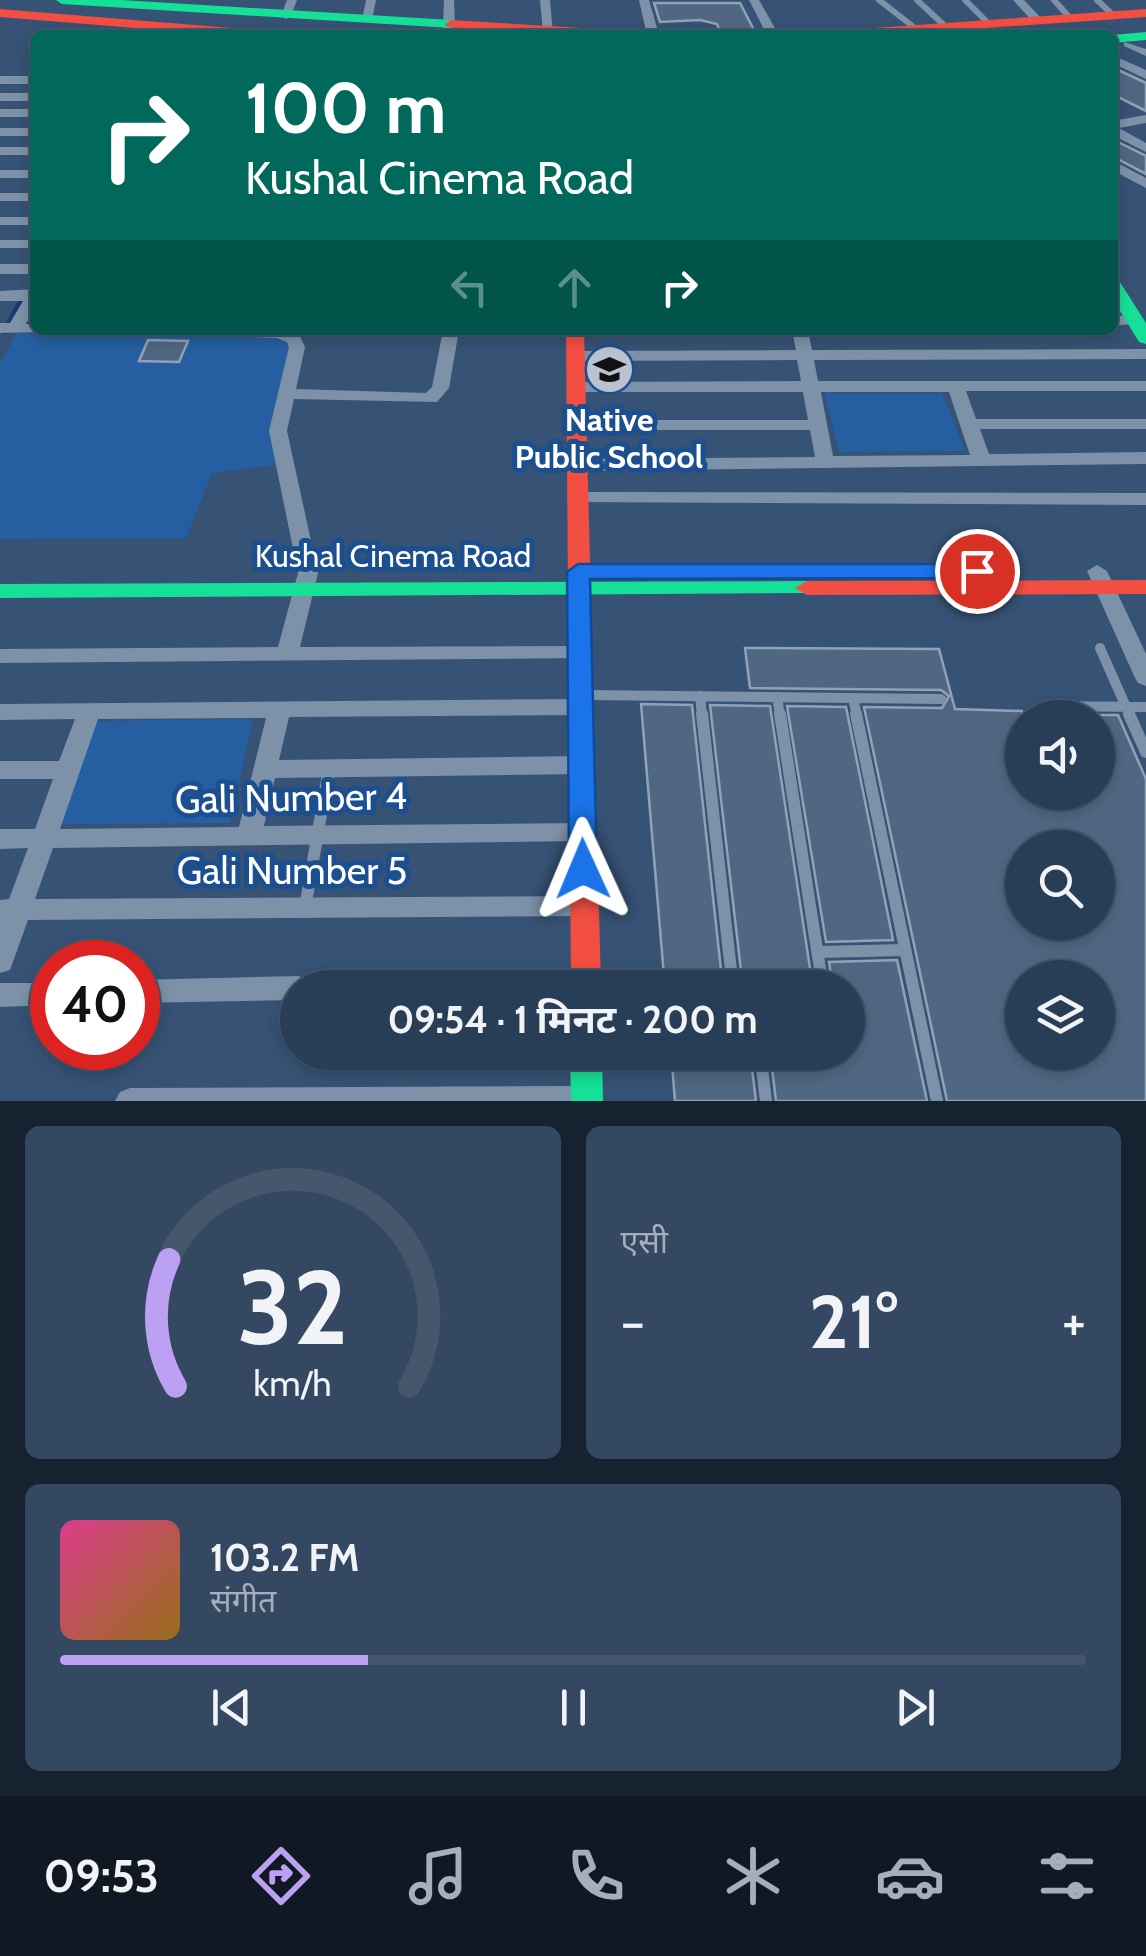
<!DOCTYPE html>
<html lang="hi">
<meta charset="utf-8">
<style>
:root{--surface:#283e57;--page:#344961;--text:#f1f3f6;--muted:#a5aeba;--line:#44576d;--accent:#bca0f2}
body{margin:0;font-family:Cabin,"Noto Sans Devanagari",sans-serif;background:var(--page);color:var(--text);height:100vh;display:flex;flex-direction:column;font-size:38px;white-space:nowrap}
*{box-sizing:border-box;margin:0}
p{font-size:32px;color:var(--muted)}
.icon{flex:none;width:55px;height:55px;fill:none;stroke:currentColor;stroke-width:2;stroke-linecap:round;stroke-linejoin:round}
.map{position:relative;height:1101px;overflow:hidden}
.details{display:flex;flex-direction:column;gap:25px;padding:25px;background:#162230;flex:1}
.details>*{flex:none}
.top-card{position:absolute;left:30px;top:30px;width:1088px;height:305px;border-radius:15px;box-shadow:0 5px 15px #0003,0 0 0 2px var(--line);background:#00695c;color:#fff;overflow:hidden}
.controls{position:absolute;left:1005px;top:700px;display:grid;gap:20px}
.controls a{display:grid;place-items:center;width:110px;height:110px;border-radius:50%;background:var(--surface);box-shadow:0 5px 15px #0003,0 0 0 2px var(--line);font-size:50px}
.speed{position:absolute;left:30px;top:940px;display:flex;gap:20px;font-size:50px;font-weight:700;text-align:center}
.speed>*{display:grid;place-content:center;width:130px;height:130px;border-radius:50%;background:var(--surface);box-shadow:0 5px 15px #0003,0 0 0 2px var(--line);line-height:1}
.speed .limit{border:15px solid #d22;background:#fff;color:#111}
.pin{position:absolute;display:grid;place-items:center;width:85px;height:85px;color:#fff;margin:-42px;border:5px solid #fff;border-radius:50%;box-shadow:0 2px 10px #0007}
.me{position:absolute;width:110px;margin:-55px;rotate:359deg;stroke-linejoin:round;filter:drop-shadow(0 0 8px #0008)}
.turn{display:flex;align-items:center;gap:35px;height:210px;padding:0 50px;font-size:45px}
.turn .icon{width:130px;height:130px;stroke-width:2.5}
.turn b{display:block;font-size:70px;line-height:85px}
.lanes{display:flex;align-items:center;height:95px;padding:0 50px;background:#0003;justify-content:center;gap:50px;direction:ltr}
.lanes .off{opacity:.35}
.big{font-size:75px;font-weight:700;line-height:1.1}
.details .widget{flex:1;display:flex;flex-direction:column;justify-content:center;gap:15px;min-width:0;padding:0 35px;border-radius:15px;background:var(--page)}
.details .dial{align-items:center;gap:0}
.dial svg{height:260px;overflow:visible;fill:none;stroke:var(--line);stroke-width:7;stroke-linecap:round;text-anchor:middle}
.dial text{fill:var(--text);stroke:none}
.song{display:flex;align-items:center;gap:30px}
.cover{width:120px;height:120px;border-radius:15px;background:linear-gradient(135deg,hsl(330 70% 55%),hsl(40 70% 35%))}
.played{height:10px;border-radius:5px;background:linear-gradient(90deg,var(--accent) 30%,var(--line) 30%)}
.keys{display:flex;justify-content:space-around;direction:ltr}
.heat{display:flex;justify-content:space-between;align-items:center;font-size:55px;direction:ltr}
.details .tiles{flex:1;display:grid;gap:25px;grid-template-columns:1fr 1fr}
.widget:last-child{grid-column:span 2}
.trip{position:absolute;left:280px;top:970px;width:585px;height:100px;border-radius:50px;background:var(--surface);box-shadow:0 5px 15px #0003,0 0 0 2px var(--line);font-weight:700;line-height:100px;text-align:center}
.dock{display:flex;height:160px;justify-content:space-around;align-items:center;background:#101923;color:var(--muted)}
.dock .icon{width:70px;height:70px}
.dock .current{color:var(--accent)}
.dock b{font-size:45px;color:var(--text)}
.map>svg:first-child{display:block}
</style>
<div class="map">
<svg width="1146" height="1101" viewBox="0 0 1146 1101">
<rect width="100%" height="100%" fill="#365274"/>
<!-- green -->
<path fill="#265fa1" d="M 18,330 L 294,339 L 276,465 L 212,473 L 186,538 L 0,539 L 0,364 Z
M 824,393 L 942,393 L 965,451 L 839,452 Z
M 253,719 L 230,823 L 61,824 L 96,721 Z"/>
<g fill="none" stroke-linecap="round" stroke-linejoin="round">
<!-- stream -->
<path stroke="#153c6e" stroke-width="6" d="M 28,323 L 35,323
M 5,331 L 24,296"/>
</g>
<!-- building -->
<path fill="#506783" stroke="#92a2b6" stroke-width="2.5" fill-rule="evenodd" d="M 654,3 L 740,3 L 754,30 L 720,31 L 717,24 L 700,20 L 660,22 Z
M 1112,67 L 1146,83 L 1146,111 L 1112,94 Z
M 1112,139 L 1146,156 L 1146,174 L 1112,156 Z
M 148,340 L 188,341 L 179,362 L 139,361 Z
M 745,648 L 939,649 L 955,709 L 1022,711 L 1022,792 L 1098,792 L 1098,715 L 1118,715 L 1146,779 L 1146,1101 L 947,1101 L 864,707 L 942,708 L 949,696 L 941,690 L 750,688 ZM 1022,848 L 1098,848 L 1098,922 L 1022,922 ZM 1022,978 L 1098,978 L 1098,1052 L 1022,1052 Z
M 641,704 L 692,705 L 723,988 L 665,988 Z
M 710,705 L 770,706 L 813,988 L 743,988 Z
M 787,706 L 846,707 L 893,940 L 826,942 Z
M 897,960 L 927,1101 L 776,1101 L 770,1052 L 848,1052 L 848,988 L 833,988 L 829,962 Z
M 671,1052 L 750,1052 L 756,1101 L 675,1101 Z"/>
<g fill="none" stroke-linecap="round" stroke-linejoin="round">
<!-- lane-far2 -->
<path stroke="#7d92a8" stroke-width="6" d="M 879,0 L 915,28
M 917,0 L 945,26
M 965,0 L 988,23
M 1054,0 L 1070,18
M 1097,0 L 1113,15"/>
<!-- lane-far1 -->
<path stroke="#7d92a8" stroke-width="10" d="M 1100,648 L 1130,716
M 588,695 L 941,699
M 700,696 L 702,716
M 777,697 L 780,716
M 853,698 L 857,716
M 1045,706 L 1146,707"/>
<!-- lane -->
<path stroke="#7d92a8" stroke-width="12" d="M 702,714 L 733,988
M 780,714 L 823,988
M 856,714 L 937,1101
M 1129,714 L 1146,752
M 305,908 L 329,768
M 818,952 L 905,950
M 760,1052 L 766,1101"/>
<!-- street -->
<path fill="#7d92a8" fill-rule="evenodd" d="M 287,0 L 297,0 L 291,16 L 286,19 L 281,16 Z
M 366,0 L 376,0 L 373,15 L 368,18 L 363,15 Z
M 444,0 L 454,0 L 455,27 L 449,30 L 443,27 Z
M 540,0 L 550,0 L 553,34 L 543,32 Z
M 639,0 L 649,0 L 659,35 L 647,35 Z
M 749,0 L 759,0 L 779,35 L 767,35 Z
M 1013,0 L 1024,0 L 1041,18 L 1041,22 L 1033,22 Z
M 1124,42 L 1146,49 L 1146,56 L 1124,46 Z
M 1112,55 L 1146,70 L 1146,79 L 1112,63 Z
M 0,76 L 35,76 L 35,84 L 0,84 Z
M 0,93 L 35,93 L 35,101 L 0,101 Z
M 0,109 L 35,109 L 35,117 L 0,117 Z
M 1146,115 L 1146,123 L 1119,128 L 1146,143 L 1146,152 L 1112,135 L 1112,121 Z
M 0,128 L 35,128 L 35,136 L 0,136 Z
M 0,147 L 35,147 L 35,155 L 0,155 Z
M 1112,160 L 1146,178 L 1146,188 L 1112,170 Z
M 0,170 L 35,170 L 35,178 L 0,178 Z
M 0,193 L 35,193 L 35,201 L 0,201 Z
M 0,217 L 35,217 L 35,225 L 0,225 Z
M 0,240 L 35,240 L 35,248 L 0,248 Z
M 0,264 L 35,264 L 35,274 L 0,274 Z
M 35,289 L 35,308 L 26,324 L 35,324 L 35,330 L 42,330 L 41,332 L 0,333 L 0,323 L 10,323 L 23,301 L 0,301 L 0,291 Z
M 1135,315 L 1143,320 L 1141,323 L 1112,326 L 1112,316 Z
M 188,330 L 287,330 L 300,336 L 305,347 L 296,389 L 426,393 L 432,387 L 443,330 L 459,330 L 449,388 L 437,402 L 294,399 L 287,431 L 318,573 L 300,647 L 579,646 L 587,648 L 590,653 L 587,658 L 0,663 L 0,649 L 278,647 L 298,573 L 269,431 L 289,347 L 287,342 L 277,338 L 196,335 Z
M 792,330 L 808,330 L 812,350 L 1146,349 L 1146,359 L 814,360 L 818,381 L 1146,381 L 1146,391 L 966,391 L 976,419 L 1146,419 L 1146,429 L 980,429 L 989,454 L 1146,452 L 1146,464 L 579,471 L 570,465 L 579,459 L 815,457 L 810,430 L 576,430 L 567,425 L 576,420 L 808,420 L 803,392 L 575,392 L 566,387 L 575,382 L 801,381 L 797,360 L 575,361 L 567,356 L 575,351 L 796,350 ZM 821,392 L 949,392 L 970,455 L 833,456 Z
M 577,492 L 1146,493 L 1146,505 L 570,502 L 567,498 L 570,494 Z
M 1097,565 L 1107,571 L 1146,654 L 1146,686 L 1138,683 L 1135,678 L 1087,571 Z
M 580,699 L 588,701 L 591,707 L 588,713 L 580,715 L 289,717 L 279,760 L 582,756 L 590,759 L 594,765 L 590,771 L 582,774 L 275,778 L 264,826 L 582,823 L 591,825 L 594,832 L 591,839 L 582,841 L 53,848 L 35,899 L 584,896 L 593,899 L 597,906 L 593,913 L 584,916 L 28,920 L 10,970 L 0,973 L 0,900 L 9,899 L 28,848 L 0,849 L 0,829 L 35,829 L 53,779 L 0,779 L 0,761 L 59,761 L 75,719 L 0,720 L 0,704 ZM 266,718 L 239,827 L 60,829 L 98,719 Z
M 586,971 L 596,974 L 600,982 L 597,988 L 320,988 L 323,980 L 333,976 Z
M 298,976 L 308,980 L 311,988 L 298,988 L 298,1000 L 138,1003 L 138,980 Z
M 0,983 L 52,983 L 52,1005 L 0,1007 Z
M 587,1086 L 597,1090 L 601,1101 L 115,1101 L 120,1092 L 130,1088 Z"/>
<!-- fast -->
<path fill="#16e098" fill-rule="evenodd" d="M 56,0 L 121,0 L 451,20 L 457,24 L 451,28 L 62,4 Z
M 1146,32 L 1146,40 L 1112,43 L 1112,35 Z
M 1112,278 L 1118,279 L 1146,323 L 1146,344 L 1139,342 L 1112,298 Z
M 807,581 L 819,588 L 815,593 L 0,598 L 0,584 Z
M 570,1052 L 602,1052 L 603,1101 L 571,1101 Z"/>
<!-- jam -->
<path fill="#f24e42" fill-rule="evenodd" d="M 0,9 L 267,31 L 273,35 L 221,35 L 0,17 Z
M 1146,9 L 1146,17 L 884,35 L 824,35 L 830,31 Z
M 451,20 L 632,31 L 638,35 L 570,35 L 447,27 L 445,24 Z
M 566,330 L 584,330 L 601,988 L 571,988 Z
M 1146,580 L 1146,594 L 807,595 L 795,588 L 807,581 Z"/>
</g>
<!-- route -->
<path fill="#1a73e8" stroke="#114b97" stroke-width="2.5" d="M 578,564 L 977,564 L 989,571 L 977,578 L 590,579 L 597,869 L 593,877 L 573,877 L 569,869 L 567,572 Z"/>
<!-- icons -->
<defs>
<symbol id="school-disc" viewBox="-11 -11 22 22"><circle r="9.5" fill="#b9c2ce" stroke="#1b4f8f"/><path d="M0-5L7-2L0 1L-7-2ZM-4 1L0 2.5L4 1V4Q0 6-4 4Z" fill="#111"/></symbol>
</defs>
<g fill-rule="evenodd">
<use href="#school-disc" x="582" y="342" width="55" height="55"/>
</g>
<g text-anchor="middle" stroke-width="10" stroke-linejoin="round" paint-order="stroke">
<!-- poi labels -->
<g font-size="32" font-weight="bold" fill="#fff" stroke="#1b4f8f">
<text x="609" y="431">Native<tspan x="609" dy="37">Public School</tspan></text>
</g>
<!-- street labels -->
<g font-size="32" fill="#fff" stroke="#1b4f8f">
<text x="393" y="567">Kushal Cinema Road</text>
</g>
<!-- near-street labels -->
<g font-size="38" fill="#fff" stroke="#1b4f8f">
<text transform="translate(291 798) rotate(-1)" y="13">Gali Number 4</text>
<text x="292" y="884">Gali Number 5</text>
</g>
</g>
</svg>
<div class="controls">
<a><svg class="icon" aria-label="sound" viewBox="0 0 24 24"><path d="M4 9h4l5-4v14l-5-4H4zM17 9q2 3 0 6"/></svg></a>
<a><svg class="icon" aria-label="search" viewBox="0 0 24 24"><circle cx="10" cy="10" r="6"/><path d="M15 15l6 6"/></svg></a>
<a><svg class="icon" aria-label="layers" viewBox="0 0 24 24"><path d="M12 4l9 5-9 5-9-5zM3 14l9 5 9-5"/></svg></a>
</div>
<div class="speed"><div class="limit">40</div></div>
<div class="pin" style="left:977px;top:571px;background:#d93025"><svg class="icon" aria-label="arrive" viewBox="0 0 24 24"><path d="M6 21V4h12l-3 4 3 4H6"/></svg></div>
<svg class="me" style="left:583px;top:869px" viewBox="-20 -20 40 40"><path d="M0-17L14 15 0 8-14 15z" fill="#1a73e8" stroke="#fff" stroke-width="4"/></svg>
<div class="trip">09:54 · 1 मिनट · 200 m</div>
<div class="top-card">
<div class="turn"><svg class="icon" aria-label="right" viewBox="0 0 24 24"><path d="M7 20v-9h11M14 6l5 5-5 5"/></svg><div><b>100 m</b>Kushal Cinema Road</div></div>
<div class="lanes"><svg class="icon off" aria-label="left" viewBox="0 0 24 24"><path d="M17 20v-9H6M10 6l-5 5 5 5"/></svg><svg class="icon off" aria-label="ahead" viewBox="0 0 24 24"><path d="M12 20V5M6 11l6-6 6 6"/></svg><svg class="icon" aria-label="right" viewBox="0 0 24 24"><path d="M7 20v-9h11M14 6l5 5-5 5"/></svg></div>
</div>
</div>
<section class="details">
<div class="tiles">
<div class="widget dial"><svg viewBox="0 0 100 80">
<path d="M14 69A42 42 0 1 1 86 69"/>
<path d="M14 69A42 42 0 0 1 12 30" stroke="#bca0f2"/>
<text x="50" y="56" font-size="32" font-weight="700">32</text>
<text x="50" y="72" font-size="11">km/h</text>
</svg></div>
<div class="widget"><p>एसी</p>
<div class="heat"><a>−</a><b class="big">21°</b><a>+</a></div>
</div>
<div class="widget">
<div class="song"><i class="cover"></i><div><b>103.2 FM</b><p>संगीत</p></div></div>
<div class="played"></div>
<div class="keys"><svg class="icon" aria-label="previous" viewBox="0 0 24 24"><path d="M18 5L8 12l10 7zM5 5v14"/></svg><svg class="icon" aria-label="pause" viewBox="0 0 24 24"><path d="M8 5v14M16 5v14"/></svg><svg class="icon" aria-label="next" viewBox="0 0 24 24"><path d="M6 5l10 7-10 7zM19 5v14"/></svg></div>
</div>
</div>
</section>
<nav class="dock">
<b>09:53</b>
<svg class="icon current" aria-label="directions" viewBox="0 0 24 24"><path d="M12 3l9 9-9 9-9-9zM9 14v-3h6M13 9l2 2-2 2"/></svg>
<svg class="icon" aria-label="music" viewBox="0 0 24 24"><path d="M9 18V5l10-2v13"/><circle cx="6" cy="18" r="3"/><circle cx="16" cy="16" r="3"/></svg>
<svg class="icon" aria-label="phone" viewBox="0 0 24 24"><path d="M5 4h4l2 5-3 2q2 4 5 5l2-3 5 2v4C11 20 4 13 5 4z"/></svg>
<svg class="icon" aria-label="climate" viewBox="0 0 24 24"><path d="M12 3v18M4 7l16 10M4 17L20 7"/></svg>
<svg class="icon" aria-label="car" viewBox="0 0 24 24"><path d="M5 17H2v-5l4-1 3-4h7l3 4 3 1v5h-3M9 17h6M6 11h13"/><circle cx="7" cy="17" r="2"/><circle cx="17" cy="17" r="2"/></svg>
<svg class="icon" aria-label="filters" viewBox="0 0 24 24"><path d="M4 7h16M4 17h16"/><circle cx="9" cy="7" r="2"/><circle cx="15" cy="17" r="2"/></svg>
</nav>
